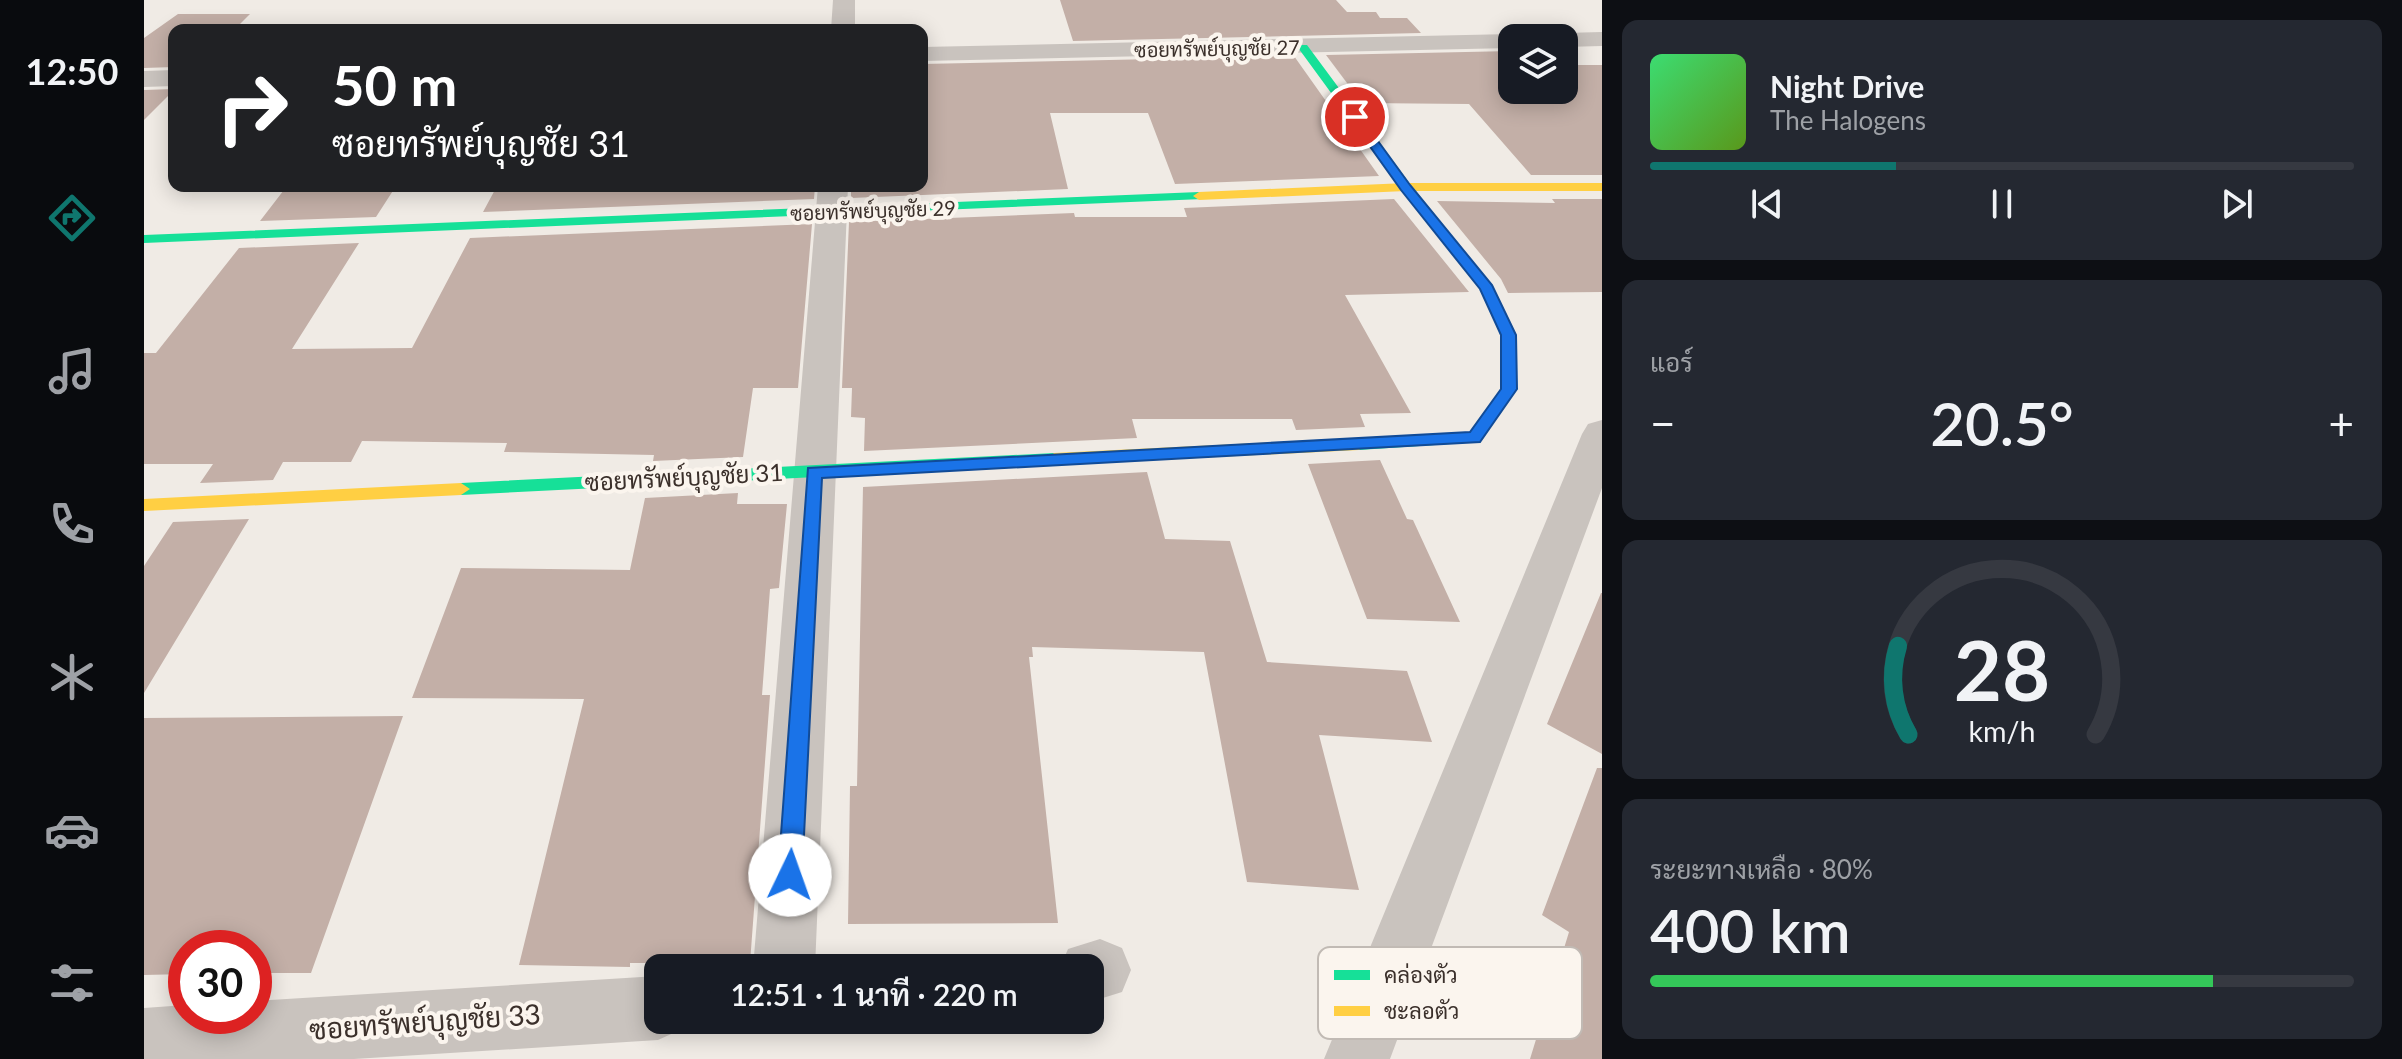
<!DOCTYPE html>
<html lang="th">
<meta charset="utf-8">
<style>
:root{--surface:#171b24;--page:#242831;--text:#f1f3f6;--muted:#9ea1a6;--line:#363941;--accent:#0f766e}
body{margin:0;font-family:Lato,Sarabun,sans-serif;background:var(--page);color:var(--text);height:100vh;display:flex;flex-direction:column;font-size:30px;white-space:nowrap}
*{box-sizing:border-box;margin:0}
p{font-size:26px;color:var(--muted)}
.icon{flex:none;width:44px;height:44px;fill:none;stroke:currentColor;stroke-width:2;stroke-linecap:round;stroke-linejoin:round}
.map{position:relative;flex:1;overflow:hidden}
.drawer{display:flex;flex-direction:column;gap:20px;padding:20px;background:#0d0f14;width:800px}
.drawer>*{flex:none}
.guide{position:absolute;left:24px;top:24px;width:760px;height:168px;border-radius:16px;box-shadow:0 4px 20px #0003;background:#202124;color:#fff;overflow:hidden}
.tools{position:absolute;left:1354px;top:24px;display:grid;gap:16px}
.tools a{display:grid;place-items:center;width:80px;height:80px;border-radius:16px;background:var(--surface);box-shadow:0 4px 20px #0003;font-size:40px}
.speed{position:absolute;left:24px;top:930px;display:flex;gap:16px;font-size:40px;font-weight:700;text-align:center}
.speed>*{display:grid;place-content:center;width:104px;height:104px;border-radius:50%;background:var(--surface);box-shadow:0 4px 20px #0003;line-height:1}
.speed .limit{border:12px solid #d22;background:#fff;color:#111}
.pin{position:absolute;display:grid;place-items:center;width:68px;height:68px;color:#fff;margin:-34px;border:4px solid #fff;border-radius:50%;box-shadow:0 2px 8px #0007}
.me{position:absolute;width:88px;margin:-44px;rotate:3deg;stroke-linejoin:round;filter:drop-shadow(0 0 6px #0008)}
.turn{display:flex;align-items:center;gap:28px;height:168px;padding:0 32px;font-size:36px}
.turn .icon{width:104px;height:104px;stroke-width:2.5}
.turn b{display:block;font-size:56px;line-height:68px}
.big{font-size:60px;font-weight:600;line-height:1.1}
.drawer .tile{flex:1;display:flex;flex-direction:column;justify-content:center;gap:12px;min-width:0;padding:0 28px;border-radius:16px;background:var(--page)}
.drawer .dial{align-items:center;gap:0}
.dial svg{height:208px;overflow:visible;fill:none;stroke:var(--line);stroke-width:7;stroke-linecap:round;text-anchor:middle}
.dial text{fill:var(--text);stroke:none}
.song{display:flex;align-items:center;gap:24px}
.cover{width:96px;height:96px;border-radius:12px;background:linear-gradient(135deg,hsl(140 70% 55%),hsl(90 70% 35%))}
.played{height:8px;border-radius:4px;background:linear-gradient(90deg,var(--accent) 35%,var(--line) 35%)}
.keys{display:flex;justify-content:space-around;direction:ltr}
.heat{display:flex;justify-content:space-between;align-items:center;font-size:44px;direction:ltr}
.charge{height:12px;border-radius:6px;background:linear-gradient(90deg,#34c759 80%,var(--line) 0)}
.trip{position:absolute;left:500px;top:954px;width:460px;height:80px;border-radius:16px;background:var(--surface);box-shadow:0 4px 20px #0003;font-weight:600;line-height:80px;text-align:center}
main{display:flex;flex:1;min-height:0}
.dock{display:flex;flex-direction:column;width:144px;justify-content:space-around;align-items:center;background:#090b0e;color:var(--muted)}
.dock .icon{width:56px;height:56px}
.dock .selected{color:var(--accent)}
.dock b{font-size:36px;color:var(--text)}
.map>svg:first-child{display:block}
</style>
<main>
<nav class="dock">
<b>12:50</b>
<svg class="icon selected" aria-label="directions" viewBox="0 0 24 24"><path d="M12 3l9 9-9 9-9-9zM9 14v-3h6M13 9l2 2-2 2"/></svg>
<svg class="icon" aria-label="music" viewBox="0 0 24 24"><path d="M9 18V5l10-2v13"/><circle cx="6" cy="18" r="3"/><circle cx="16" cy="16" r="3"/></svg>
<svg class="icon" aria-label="phone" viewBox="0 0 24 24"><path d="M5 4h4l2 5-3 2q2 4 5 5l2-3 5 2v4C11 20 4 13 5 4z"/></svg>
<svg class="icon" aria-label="climate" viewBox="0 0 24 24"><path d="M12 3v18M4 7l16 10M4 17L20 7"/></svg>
<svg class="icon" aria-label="car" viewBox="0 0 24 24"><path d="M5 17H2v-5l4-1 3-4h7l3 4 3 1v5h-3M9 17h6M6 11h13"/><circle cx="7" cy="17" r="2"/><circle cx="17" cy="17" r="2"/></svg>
<svg class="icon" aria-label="filters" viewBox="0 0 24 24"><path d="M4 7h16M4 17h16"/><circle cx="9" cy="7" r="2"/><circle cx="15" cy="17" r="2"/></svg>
</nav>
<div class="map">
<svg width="1458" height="1059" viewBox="0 0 1458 1059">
<rect width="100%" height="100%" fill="#f0ebe5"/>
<!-- building -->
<path fill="#c3afa7" d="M 916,0 L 1192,0 L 1203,12 L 1232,12 L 1236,18 L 1263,18 L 1277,33 L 929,41 Z
M 34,14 L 106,14 L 90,30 L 30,30 L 30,67 L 0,68 L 0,38 Z
M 1368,51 L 1368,90 L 1420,90 L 1420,62 L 1423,65 L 1458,65 L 1458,175 L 1387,175 L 1325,104 L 1218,103 L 1182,55 Z
M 1150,56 L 1235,176 L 1031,184 L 1004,113 L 906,113 L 924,189 L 707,198 L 707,186 L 778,186 L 778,64 Z
M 30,89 L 30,90 L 0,120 L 0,90 Z
M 143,186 L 252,186 L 232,217 L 116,221 Z
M 353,186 L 671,186 L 670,199 L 339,212 Z
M 1250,199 L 1325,292 L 1201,295 L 1267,413 L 1216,414 L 1221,427 L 1152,430 L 1148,419 L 988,419 L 993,438 L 720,451 L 721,418 L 707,417 L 708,388 L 698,388 L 705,222 L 930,213 L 931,217 L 1043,217 L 1040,208 Z
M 1408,199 L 1458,199 L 1458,292 L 1364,293 L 1357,279 L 1293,201 L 1411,203 Z
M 668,224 L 654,388 L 609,388 L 599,457 L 509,461 L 510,455 L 360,452 L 363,443 L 218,441 L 207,462 L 139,462 L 129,480 L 56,483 L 69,464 L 0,464 L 0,353 L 12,353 L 95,248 L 215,243 L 148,349 L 268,348 L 326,238 Z
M 1236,460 L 1263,519 L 1269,520 L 1316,622 L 1223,619 L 1164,464 Z
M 1003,472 L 1021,539 L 1086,541 L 1123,662 L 1263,671 L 1288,742 L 1175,735 L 1215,890 L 1103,882 L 1060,652 L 888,647 L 889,657 L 885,657 L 914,923 L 704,924 L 706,786 L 713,786 L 719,487 Z
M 594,493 L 593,504 L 643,504 L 635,588 L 626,589 L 618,695 L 626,695 L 606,963 L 486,963 L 486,967 L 375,965 L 440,699 L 268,698 L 317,568 L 486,570 L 501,498 Z
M 105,519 L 0,693 L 0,566 L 29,522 Z
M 1457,593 L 1458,593 L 1458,754 L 1403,724 Z
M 259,716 L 167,973 L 110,973 L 110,948 L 42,948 L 42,974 L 0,975 L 0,718 Z
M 1453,768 L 1458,768 L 1458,1059 L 1386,1059 L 1425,932 L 1398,915 Z"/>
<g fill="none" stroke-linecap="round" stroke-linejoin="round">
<!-- street -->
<path fill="#c9c3be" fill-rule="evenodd" d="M 689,0 L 711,0 L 711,30 L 687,30 Z
M 1458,32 L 1458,46 L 1420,47 L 1420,38 L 1409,38 L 1420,33 Z
M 1368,34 L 1378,38 L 1368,38 L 1368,48 L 778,61 L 778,47 Z
M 30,70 L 30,86 L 0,87 L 0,71 Z
M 674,186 L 704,186 L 671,968 L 609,968 Z
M 1458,420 L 1458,488 L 1246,1059 L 1180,1059 L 1438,434 L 1444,424 Z
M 956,939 L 978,948 L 987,970 L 978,992 L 946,1002 L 946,968 L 916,968 L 924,949 Z
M 514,976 L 514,1020 L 541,1020 L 536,1030 L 514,1040 L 210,1059 L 0,1059 L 0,1008 L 42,1005 L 42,1016 L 110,1016 L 110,1001 Z"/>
<!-- fast -->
<path fill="#16e098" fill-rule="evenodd" d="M 1155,45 L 1163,45 L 1266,184 L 1348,285 L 1372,335 L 1373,389 L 1336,442 L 1215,450 L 1207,444 L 1215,438 L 1325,433 L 1357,389 L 1358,335 L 1336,289 L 1258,190 L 1155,49 Z
M 1055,192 L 1061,196 L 1059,199 L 0,243 L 0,235 Z
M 910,453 L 918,459 L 910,465 L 317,495 L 308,489 L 317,483 Z"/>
<!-- slow -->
<path fill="#ffcf43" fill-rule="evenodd" d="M 1262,183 L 1458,183 L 1458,191 L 1262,191 L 1055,200 L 1049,196 L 1055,192 Z
M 1215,438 L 1223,444 L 1215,450 L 910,465 L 902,459 L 910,453 Z
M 317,483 L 326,489 L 317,495 L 0,511 L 0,499 Z"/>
</g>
<!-- route -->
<path fill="#1a73e8" stroke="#114b97" stroke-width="2" d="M 1207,115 L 1215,115 L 1266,185 L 1348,285 L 1372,335 L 1373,389 L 1336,442 L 678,478 L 658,875 L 654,883 L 646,887 L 638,883 L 634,875 L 664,468 L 1326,432 L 1357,389 L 1357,335 L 1336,289 L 1257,190 L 1205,117 Z"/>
<g text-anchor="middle" stroke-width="8" stroke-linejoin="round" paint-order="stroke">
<!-- far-street labels -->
<g font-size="20" fill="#3b302b" stroke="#fbf5ee">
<text transform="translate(1073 49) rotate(-1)" y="7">ซอยทรัพย์บุญชัย 27</text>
<text transform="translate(729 211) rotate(-2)" y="7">ซอยทรัพย์บุญชัย 29</text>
</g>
<!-- street labels -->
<g font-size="24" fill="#3b302b" stroke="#fbf5ee">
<text transform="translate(540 478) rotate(-3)" y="8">ซอยทรัพย์บุญชัย 31</text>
</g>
<!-- near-street labels -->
<g font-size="28" fill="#3b302b" stroke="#fbf5ee">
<text transform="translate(281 1022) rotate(-4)" y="10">ซอยทรัพย์บุญชัย 33</text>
</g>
</g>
<!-- legend -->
<rect x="1174" y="947" width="264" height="92" rx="12" fill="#fbf5ee" stroke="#c1bab4" stroke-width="2"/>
<rect x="1190" y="970" width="36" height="10" fill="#16e098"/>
<rect x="1190" y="1006" width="36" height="10" fill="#ffcf43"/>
<g font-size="22" fill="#3b302b">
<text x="1240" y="983">คล่องตัว</text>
<text x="1240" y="1019">ชะลอตัว</text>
</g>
</svg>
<div class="tools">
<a><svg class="icon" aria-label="layers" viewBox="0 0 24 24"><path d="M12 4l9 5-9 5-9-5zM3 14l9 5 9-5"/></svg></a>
</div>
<div class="speed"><div class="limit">30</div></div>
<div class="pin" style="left:1211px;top:117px;background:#d93025"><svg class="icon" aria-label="arrive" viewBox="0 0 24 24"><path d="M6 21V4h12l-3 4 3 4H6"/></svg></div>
<svg class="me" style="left:646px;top:875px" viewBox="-20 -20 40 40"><circle r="19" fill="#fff"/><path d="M0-13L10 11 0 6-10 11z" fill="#1a73e8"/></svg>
<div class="trip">12:51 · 1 นาที · 220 m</div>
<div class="guide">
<div class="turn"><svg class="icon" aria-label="right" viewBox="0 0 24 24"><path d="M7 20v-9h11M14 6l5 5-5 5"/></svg><div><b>50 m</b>ซอยทรัพย์บุญชัย 31</div></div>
</div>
</div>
<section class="drawer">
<div class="tile">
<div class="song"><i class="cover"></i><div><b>Night Drive</b><p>The Halogens</p></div></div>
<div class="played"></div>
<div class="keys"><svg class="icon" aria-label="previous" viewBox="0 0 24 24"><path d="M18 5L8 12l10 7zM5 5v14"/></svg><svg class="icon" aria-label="pause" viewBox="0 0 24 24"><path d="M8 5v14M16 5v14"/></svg><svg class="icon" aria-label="next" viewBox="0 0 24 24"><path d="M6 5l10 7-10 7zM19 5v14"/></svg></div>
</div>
<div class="tile"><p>แอร์</p>
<div class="heat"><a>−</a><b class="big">20.5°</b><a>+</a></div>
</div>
<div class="tile dial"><svg viewBox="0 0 100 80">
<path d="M14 69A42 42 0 1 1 86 69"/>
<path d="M14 69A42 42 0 0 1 10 35" stroke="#0f766e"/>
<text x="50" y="56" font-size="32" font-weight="700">28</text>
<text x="50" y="72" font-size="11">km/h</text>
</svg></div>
<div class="tile"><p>ระยะทางเหลือ · 80%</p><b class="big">400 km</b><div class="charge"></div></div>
</section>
</main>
